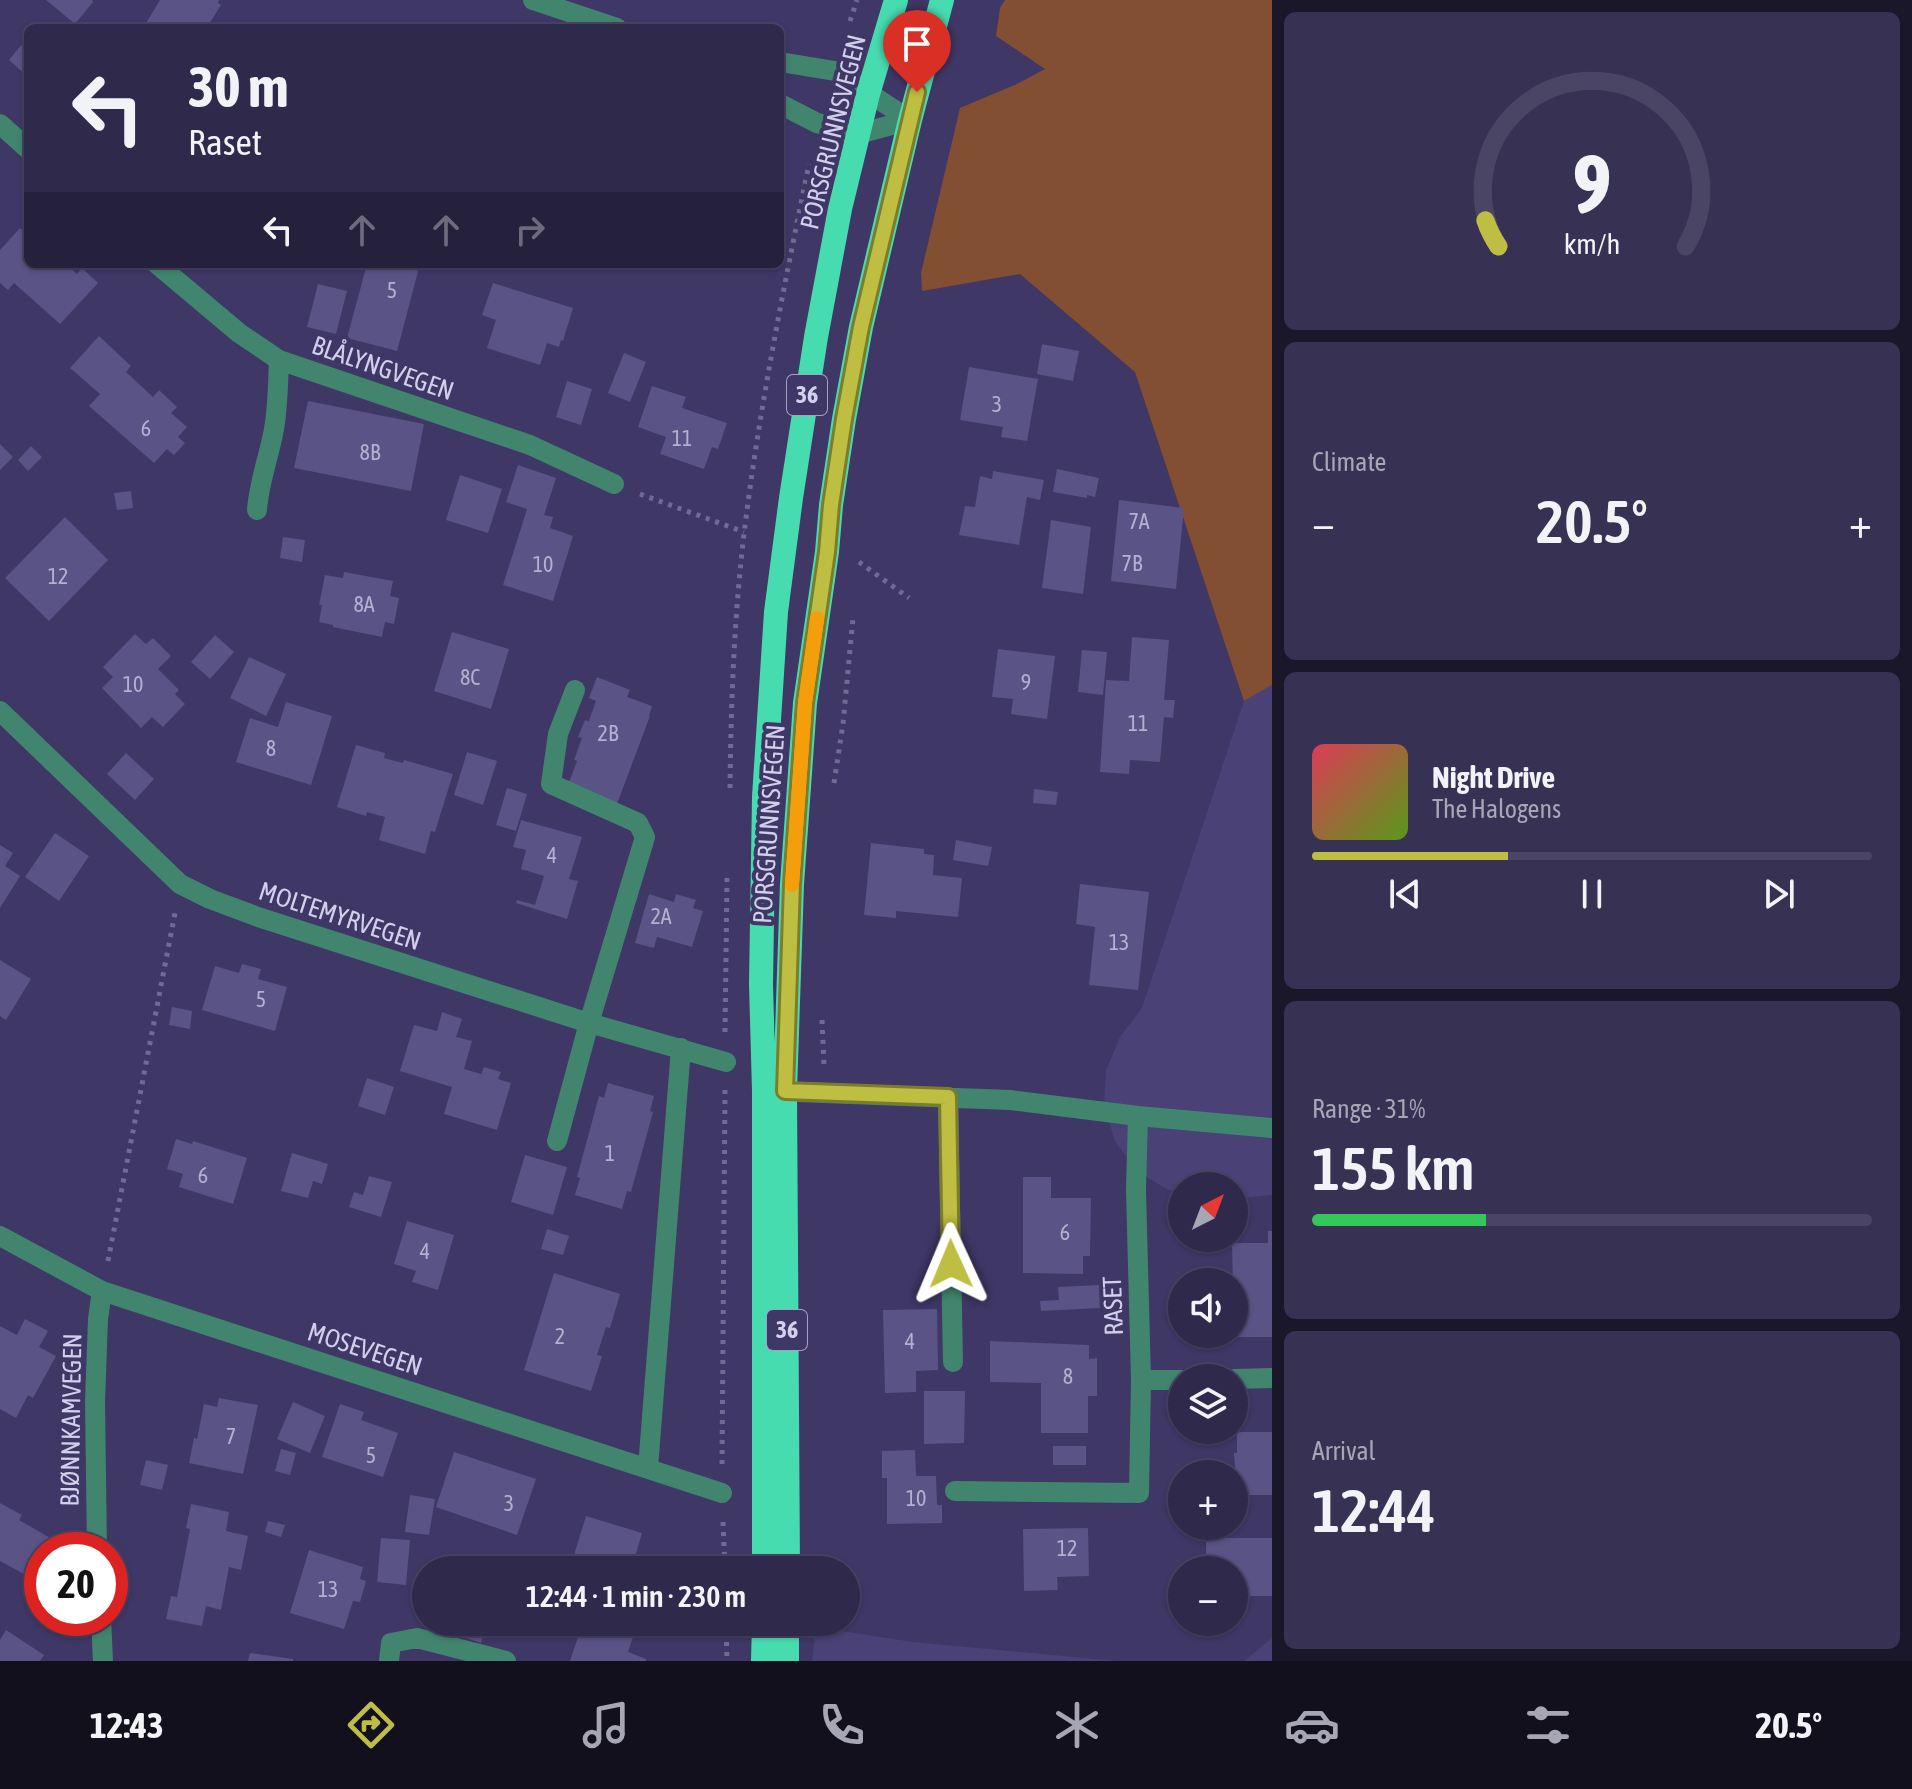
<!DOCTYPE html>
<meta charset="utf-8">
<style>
:root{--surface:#2f294c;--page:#373153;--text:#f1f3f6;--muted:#a7a6b5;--line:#4a4564;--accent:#bebe42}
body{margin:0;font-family:"Asap Condensed",sans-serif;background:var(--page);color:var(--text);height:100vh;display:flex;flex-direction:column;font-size:30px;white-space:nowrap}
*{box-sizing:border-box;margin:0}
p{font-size:26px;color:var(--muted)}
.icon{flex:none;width:44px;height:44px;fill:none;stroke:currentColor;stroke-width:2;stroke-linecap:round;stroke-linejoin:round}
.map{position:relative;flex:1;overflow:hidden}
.side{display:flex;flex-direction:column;gap:12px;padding:12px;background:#1a172a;width:640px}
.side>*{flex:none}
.banner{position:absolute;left:24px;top:24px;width:760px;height:244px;border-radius:12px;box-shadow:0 2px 6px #0004,0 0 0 2px var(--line);background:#2f294c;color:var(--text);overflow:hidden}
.needle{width:52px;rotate:42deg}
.tools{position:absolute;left:1168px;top:1172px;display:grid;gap:16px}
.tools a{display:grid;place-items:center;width:80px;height:80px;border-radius:50%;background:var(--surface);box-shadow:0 2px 6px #0004,0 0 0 2px var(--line);font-size:40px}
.speed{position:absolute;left:24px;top:1532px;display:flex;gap:16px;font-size:40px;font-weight:700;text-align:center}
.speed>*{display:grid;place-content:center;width:104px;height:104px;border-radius:50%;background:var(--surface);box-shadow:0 2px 6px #0004,0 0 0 2px var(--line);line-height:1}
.speed .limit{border:12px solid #d22;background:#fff;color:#111}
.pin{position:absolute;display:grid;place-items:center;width:68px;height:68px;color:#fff;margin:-82px -34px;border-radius:50% 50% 50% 0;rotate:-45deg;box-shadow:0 0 8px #0007}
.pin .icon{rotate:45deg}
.me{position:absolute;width:88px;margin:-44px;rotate:359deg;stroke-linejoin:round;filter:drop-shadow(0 0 6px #0008)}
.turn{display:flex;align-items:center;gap:28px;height:168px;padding:0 32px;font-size:36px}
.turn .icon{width:104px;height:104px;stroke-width:2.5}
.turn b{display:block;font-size:56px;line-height:68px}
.lanes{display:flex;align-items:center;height:76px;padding:0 32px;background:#0003;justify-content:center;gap:40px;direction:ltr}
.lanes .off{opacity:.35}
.big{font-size:60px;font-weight:600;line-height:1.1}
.side .widget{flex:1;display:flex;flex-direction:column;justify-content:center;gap:12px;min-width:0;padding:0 28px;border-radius:12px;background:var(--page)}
.side .dial{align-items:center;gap:0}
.dial svg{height:208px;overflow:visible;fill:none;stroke:var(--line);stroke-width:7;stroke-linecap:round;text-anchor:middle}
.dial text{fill:var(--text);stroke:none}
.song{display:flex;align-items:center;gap:24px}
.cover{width:96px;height:96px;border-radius:12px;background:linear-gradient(135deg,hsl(350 70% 55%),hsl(90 70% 35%))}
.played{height:8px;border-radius:4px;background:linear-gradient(90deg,var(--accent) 35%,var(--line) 35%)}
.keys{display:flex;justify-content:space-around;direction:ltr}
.heat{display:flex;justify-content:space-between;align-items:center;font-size:44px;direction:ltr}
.charge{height:12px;border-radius:6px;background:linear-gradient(90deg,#34c759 31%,var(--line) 0)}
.trip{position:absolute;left:412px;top:1556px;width:448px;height:80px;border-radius:40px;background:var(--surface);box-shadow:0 2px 6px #0004,0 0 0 2px var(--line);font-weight:600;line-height:80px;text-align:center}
.menu{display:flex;height:128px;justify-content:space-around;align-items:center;background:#13101e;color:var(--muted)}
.menu .icon{width:56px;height:56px}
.menu .selected{color:var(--accent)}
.menu b{font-size:36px;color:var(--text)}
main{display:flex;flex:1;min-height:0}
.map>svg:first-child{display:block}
</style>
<main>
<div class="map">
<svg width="1272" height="1661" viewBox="0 0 1272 1661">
<rect width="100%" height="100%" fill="#3f3766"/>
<!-- built -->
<path fill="#4a4176" d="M 1272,685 L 1272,1195 L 1234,1199 L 1234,1186 L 1182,1186 L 1182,1193 L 1168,1190 L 1137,1171 L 1115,1141 L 1104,1107 L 1106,1070 L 1120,1037 L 1142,1008 L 1244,701 Z
M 816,1627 L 913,1642 L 1117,1661 L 812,1661 Z
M 1272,1638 L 1272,1661 L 1244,1661 Z"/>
<!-- green -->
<path fill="#824f32" d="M 1005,0 L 1272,0 L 1272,685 L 1244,701 L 1135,372 L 1020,274 L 922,291 L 921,273 L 960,108 L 1017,84 L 1045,69 L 996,36 L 1000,8 Z"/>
<!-- building -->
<path fill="#5a5385" d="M 46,0 L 92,0 L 93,2 L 75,24 Z
M 160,0 L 219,0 L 218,3 L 221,5 L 209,24 L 216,28 L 143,28 Z
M 28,37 L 28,77 L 9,60 Z
M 20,228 L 28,234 L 28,264 L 66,264 L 77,274 L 82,268 L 98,283 L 60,324 L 14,283 L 8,290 L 0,283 L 0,250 Z
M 367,264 L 420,264 L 397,351 L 347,338 Z
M 493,283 L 573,308 L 563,341 L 561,340 L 559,347 L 547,343 L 540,365 L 487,348 L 496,320 L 482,315 Z
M 318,284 L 347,291 L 336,334 L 307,327 Z
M 99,336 L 131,366 L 126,372 L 153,397 L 159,390 L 177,407 L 171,413 L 187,427 L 178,437 L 185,443 L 174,455 L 167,449 L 154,463 L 89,406 L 100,394 L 70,368 Z
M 1042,344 L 1079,351 L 1073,381 L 1037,374 Z
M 624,353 L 646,362 L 630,402 L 608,393 Z
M 969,367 L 1038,379 L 1027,441 L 1001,437 L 1003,427 L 960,420 Z
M 567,381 L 592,389 L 581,425 L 556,417 Z
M 652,386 L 686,397 L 682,408 L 727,423 L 718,449 L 712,447 L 704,469 L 660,454 L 666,437 L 638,427 Z
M 308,401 L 424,424 L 411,491 L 294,468 Z
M 0,444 L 13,457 L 0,470 Z
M 31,446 L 42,457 L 28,471 L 18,460 Z
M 518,465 L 556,478 L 544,515 L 553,517 L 550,528 L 573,536 L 553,601 L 503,585 L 527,509 L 506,502 Z
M 1057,469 L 1099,478 L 1095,497 L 1087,495 L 1087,498 L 1053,492 Z
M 993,471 L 1044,480 L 1040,500 L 1027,497 L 1019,545 L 959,535 L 965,506 L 975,507 L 980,476 L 992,479 Z
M 460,475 L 502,489 L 488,533 L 446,520 Z
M 131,491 L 133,508 L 117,510 L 114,493 Z
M 1119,500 L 1184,508 L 1176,589 L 1111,581 Z
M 65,517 L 108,560 L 49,621 L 5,578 Z
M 1051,520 L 1091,527 L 1083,594 L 1042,588 Z
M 283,537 L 305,540 L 302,562 L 280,558 Z
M 344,572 L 393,581 L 390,596 L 399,598 L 394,624 L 385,622 L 382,637 L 333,627 L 333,625 L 319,622 L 322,605 L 319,605 L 325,575 L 343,578 Z
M 452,632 L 509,649 L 491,709 L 434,691 Z
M 135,634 L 146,644 L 153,638 L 171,656 L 158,669 L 179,690 L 175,694 L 185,704 L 163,727 L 152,717 L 141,728 L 102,688 L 113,677 L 103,667 Z
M 215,635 L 234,652 L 210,679 L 191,662 Z
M 1132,637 L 1169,640 L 1164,700 L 1175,700 L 1173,718 L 1164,717 L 1160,762 L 1130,760 L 1129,774 L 1100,772 L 1106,680 L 1129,681 Z
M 998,649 L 1055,656 L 1047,719 L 1011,714 L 1013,699 L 992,697 Z
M 1082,650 L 1107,652 L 1103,695 L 1078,692 Z
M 249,657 L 286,674 L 266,716 L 230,698 Z
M 597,677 L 630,690 L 627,697 L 652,706 L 649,716 L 650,716 L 617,804 L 568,785 L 577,761 L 574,760 L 582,738 L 578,737 L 585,720 L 589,721 L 596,701 L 589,698 Z
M 286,702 L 332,716 L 311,785 L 236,762 L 250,718 L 278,727 Z
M 356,745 L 385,753 L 384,758 L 403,763 L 404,760 L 453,774 L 435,832 L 431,831 L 425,854 L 379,840 L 385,817 L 367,812 L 366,816 L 337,807 Z
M 467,752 L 497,761 L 483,805 L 454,795 Z
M 126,753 L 154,779 L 135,800 L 107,774 Z
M 507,788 L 527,794 L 516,831 L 496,825 Z
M 1034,789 L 1058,792 L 1056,805 L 1033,803 Z
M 521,820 L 582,837 L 569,879 L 578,881 L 567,919 L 516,903 L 517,900 L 535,905 L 544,876 L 521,869 L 526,850 L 513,847 Z
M 55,833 L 89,856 L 59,901 L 25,877 Z
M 956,840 L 992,847 L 988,866 L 953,860 Z
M 871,843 L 924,849 L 924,854 L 934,855 L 933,875 L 962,878 L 958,917 L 896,911 L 896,918 L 864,915 Z
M 0,845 L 13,853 L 5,866 L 20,876 L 0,908 Z
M 1080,884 L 1149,892 L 1138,990 L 1089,985 L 1095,927 L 1076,924 Z
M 649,894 L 674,902 L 676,894 L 696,900 L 693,908 L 703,911 L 692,947 L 657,937 L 654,948 L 635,943 Z
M 0,960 L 31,979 L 6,1020 L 0,1016 Z
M 242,964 L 261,969 L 258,979 L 287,987 L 275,1031 L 202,1010 L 215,966 L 239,973 Z
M 172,1007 L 192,1011 L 190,1029 L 169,1025 Z
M 442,1012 L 462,1019 L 456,1037 L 472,1041 L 464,1069 L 481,1074 L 484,1067 L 501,1072 L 498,1079 L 511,1083 L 497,1130 L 444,1114 L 452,1087 L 400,1071 L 414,1025 L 437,1031 Z
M 367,1078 L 394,1087 L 385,1115 L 358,1106 Z
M 608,1083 L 654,1096 L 650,1111 L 653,1112 L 631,1192 L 627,1191 L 622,1209 L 575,1195 L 580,1178 L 577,1177 L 599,1096 L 604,1098 Z
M 176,1139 L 192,1144 L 193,1141 L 247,1158 L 233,1204 L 179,1187 L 183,1174 L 167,1169 Z
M 292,1153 L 328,1164 L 322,1184 L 313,1181 L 308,1198 L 281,1191 Z
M 525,1155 L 567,1167 L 553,1215 L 511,1202 Z
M 369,1176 L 392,1182 L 381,1217 L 349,1207 L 354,1192 L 363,1195 Z
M 1023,1177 L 1051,1177 L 1051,1198 L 1091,1198 L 1090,1256 L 1083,1256 L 1083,1274 L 1023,1273 Z
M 407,1221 L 454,1235 L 438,1290 L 412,1282 L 416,1271 L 394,1264 Z
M 547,1229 L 569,1236 L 563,1255 L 541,1249 Z
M 1268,1231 L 1272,1231 L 1272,1337 L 1232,1337 L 1232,1334 L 1234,1334 L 1232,1243 L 1268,1243 Z
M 554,1273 L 620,1294 L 610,1328 L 606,1327 L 597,1355 L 602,1356 L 591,1391 L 524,1370 Z
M 1099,1285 L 1100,1308 L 1041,1311 L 1040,1301 L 1059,1300 L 1058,1287 Z
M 937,1309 L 938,1370 L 916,1371 L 916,1392 L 885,1393 L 883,1310 Z
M 25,1319 L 48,1331 L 39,1347 L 56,1356 L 33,1398 L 28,1395 L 16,1418 L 0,1409 L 0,1326 L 17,1335 Z
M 990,1341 L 1089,1345 L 1089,1359 L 1097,1358 L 1097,1396 L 1088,1396 L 1088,1433 L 1041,1433 L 1041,1383 L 990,1382 Z
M 924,1391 L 965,1391 L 964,1443 L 924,1444 Z
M 219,1398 L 258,1405 L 243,1474 L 189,1463 L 194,1438 L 197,1439 L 204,1404 L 217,1407 Z
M 293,1402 L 325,1416 L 310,1453 L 277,1439 Z
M 340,1404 L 364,1412 L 361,1420 L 398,1433 L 383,1477 L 322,1457 Z
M 1237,1432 L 1272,1432 L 1272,1495 L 1237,1495 L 1234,1453 L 1237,1453 Z
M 1053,1446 L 1086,1446 L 1086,1465 L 1053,1465 Z
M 281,1449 L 296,1453 L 290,1475 L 275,1471 Z
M 915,1450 L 916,1476 L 936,1476 L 937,1505 L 942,1505 L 942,1523 L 887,1524 L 887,1478 L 882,1478 L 882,1451 Z
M 454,1452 L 536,1479 L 517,1535 L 436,1507 Z
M 146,1460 L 168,1465 L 162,1490 L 140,1485 Z
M 410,1495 L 435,1499 L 429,1535 L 405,1532 Z
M 0,1503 L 22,1515 L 19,1520 L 52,1539 L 46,1550 L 42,1550 L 42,1558 L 31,1578 L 0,1561 Z
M 191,1504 L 229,1512 L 226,1531 L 248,1536 L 241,1570 L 229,1567 L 221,1610 L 206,1606 L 202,1626 L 166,1619 L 171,1596 L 177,1597 L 190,1529 L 186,1528 Z
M 586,1516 L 642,1533 L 631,1570 L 588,1570 L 571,1565 Z
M 268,1521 L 285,1525 L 281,1537 L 265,1532 Z
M 1088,1528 L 1089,1576 L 1057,1577 L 1058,1590 L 1024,1591 L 1023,1529 Z
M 381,1538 L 410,1540 L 406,1585 L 377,1582 Z
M 1206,1538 L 1272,1538 L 1272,1596 L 1234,1596 L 1234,1570 L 1206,1570 Z
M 309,1550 L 363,1567 L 360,1579 L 366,1581 L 360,1602 L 353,1601 L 344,1629 L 290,1613 Z
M 52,1618 L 67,1618 L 69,1629 L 55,1632 Z
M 435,1622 L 487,1622 L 481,1643 L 433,1627 Z
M 553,1622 L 610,1622 L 635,1631 L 628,1652 L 646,1659 L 646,1661 L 570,1661 L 579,1634 L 552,1625 Z
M 6,1630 L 44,1655 L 40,1661 L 0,1661 L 0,1640 Z
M 250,1653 L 293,1659 L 293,1661 L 248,1661 Z"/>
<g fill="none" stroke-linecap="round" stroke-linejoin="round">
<!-- path -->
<path stroke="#716b94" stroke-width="5" stroke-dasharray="4 6" stroke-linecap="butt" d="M 850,21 L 857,0
M 640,494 L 744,532
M 859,562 L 909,598
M 834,783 L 843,724 L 853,618
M 730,788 C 731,703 734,619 744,534 C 759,410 784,286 809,164
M 822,1020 L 824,1066
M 725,1032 L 727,878
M 108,1261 L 175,913
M 722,1464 L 725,1090
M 723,1522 L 725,1570
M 726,1622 L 727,1661"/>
<!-- minor -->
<path stroke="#41856e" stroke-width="20" d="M 533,0 L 617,28
M 780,62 L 835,71 L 910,120
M 780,104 L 817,123 L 858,134 L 910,120
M 0,124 L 28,149
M 157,264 L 239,333 L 279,360 L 530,445 L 614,484
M 257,510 C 259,482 269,457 274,429 C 278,406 278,383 279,360
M 0,711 L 180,884 L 210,899 L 258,917 L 589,1023 L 726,1062
M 770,1091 L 1010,1100 L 1138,1116 L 1272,1128
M 948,1097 L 953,1362
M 557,1141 L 589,1023 L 645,837 L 638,823 L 551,784 L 558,734 L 575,690
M 0,1236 L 102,1291 L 722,1493
M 1234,1379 L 1272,1378
M 1141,1380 L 1182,1380
M 648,1468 L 681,1048
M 955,1491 L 1139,1493 L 1141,1380 L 1136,1190 L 1138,1116
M 97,1550 L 95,1402 L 98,1319 L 102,1291
M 101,1618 L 103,1661
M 389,1661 L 391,1643 L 417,1638 L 506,1661"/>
<!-- highway -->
<path stroke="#47dcb0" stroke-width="24" d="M 764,1570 L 764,1091 L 761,984 L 764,797 L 776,612 L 791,498 L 816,337 L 840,209 L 868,94 L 896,0
M 788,1570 L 785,1091 L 792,884 L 805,703 L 827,552 L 831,505 L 844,419 L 861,327 L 910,120 L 942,0
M 763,1661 L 764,1622
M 787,1661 L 787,1622"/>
</g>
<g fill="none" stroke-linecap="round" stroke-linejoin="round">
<defs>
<path id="route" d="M 917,92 L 861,327 L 844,419 L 831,505 L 827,552 L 805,703 L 792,884 L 785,1091 L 948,1097 L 951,1264"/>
</defs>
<!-- route casing -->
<use href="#route" stroke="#7c7c2b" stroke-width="20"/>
<!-- route -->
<use href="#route" stroke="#bebe42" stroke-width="14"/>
<!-- slow -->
<path stroke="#f59e0b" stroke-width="14" d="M 792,885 L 805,703 L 817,618"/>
</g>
<g text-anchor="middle" stroke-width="8" stroke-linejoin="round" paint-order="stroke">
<!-- number labels -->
<g font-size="22" fill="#b3b0d2">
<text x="392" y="298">5</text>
<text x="997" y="412">3</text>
<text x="146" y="436">6</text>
<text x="682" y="446">11</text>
<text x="370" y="460">8B</text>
<text x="1139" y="529">7A</text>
<text x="1132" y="571">7B</text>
<text x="543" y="572">10</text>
<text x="58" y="584">12</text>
<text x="364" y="612">8A</text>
<text x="470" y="685">8C</text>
<text x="1026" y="690">9</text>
<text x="133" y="692">10</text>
<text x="1138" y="731">11</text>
<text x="608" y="741">2B</text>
<text x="271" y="756">8</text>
<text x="552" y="863">4</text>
<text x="661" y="924">2A</text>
<text x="1119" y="950">13</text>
<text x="261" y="1007">5</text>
<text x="610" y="1161">1</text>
<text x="203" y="1183">6</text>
<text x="1065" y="1240">6</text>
<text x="425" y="1259">4</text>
<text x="560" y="1344">2</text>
<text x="910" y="1349">4</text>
<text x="1068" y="1384">8</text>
<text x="231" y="1444">7</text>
<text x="371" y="1463">5</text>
<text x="916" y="1506">10</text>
<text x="509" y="1511">3</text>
<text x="1067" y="1556">12</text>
<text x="328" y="1597">13</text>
</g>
<!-- shield labels -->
<g fill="#3f3766" stroke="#a5a1c3" stroke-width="2">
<rect x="787" y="375" width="40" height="40" rx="6"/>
<rect x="767" y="1310" width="40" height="40" rx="6"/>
</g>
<g font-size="24" font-weight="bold" fill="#d1cfeb">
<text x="807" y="403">36</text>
<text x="787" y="1338">36</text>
</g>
<!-- street labels -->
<g font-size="26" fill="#d1cfeb" stroke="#3f3766">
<text transform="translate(833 132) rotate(-76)" y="9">PORSGRUNNSVEGEN</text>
<text transform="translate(383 368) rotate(19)" y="9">BLÅLYNGVEGEN</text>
<text transform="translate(769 824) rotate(-86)" y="9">PORSGRUNNSVEGEN</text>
<text transform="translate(340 916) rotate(18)" y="9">MOLTEMYRVEGEN</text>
<text transform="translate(1113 1306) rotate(-92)" y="9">RASET</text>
<text transform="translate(365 1349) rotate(18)" y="9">MOSEVEGEN</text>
<text transform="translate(71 1420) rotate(-89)" y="9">BJØNNKAMVEGEN</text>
</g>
</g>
</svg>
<div class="tools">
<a><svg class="needle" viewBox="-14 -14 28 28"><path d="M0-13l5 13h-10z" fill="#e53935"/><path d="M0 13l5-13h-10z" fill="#a7a6b5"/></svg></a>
<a><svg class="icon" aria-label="sound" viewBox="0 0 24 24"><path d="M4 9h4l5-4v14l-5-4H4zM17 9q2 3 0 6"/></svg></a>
<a><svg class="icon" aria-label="layers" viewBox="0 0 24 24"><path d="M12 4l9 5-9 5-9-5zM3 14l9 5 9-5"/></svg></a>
<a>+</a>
<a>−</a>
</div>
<div class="speed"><div class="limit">20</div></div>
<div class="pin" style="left:917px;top:92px;background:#d93025"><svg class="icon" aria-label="arrive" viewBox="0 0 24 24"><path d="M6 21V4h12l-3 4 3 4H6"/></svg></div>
<svg class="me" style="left:951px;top:1264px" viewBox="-20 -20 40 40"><path d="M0-17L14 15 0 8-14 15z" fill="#bebe42" stroke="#fff" stroke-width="4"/></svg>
<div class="trip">12:44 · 1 min · 230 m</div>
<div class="banner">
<div class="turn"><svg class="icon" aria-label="left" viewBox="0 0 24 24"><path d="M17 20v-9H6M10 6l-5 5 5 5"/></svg><div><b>30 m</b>Raset</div></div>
<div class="lanes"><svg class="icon" aria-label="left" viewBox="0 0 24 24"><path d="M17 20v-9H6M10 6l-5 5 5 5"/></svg><svg class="icon off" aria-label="ahead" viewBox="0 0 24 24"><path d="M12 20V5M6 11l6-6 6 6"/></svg><svg class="icon off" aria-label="ahead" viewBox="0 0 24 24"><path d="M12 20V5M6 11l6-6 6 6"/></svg><svg class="icon off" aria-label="right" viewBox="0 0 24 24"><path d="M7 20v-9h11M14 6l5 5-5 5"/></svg></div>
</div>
</div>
<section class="side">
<div class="widget dial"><svg viewBox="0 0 100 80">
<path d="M14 69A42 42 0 1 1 86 69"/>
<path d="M14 69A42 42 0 0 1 9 59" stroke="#bebe42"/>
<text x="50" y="56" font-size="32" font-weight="700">9</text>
<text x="50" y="72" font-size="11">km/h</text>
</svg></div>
<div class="widget"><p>Climate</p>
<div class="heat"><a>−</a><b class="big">20.5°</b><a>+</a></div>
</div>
<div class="widget">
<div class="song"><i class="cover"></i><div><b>Night Drive</b><p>The Halogens</p></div></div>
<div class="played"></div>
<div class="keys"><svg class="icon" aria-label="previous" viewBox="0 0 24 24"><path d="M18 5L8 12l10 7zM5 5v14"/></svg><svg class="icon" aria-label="pause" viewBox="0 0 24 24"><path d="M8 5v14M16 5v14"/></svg><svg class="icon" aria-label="next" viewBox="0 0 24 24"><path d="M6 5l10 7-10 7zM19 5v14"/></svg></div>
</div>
<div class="widget"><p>Range · 31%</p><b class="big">155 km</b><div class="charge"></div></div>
<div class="widget"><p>Arrival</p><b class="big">12:44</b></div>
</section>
</main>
<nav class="menu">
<b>12:43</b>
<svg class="icon selected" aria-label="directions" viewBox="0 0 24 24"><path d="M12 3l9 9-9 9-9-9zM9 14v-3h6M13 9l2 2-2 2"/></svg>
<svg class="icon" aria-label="music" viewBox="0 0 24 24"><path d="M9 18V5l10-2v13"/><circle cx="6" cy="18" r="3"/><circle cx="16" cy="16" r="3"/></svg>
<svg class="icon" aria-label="phone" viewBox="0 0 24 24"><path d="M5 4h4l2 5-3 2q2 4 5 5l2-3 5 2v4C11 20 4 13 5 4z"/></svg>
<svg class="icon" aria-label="climate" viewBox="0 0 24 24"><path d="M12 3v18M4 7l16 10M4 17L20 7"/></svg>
<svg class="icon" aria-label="car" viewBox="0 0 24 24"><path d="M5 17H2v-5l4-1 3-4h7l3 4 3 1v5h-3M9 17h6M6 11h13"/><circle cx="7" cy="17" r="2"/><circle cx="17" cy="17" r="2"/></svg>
<svg class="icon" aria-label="filters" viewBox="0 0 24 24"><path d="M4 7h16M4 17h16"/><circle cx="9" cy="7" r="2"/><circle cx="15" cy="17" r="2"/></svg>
<b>20.5°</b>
</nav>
